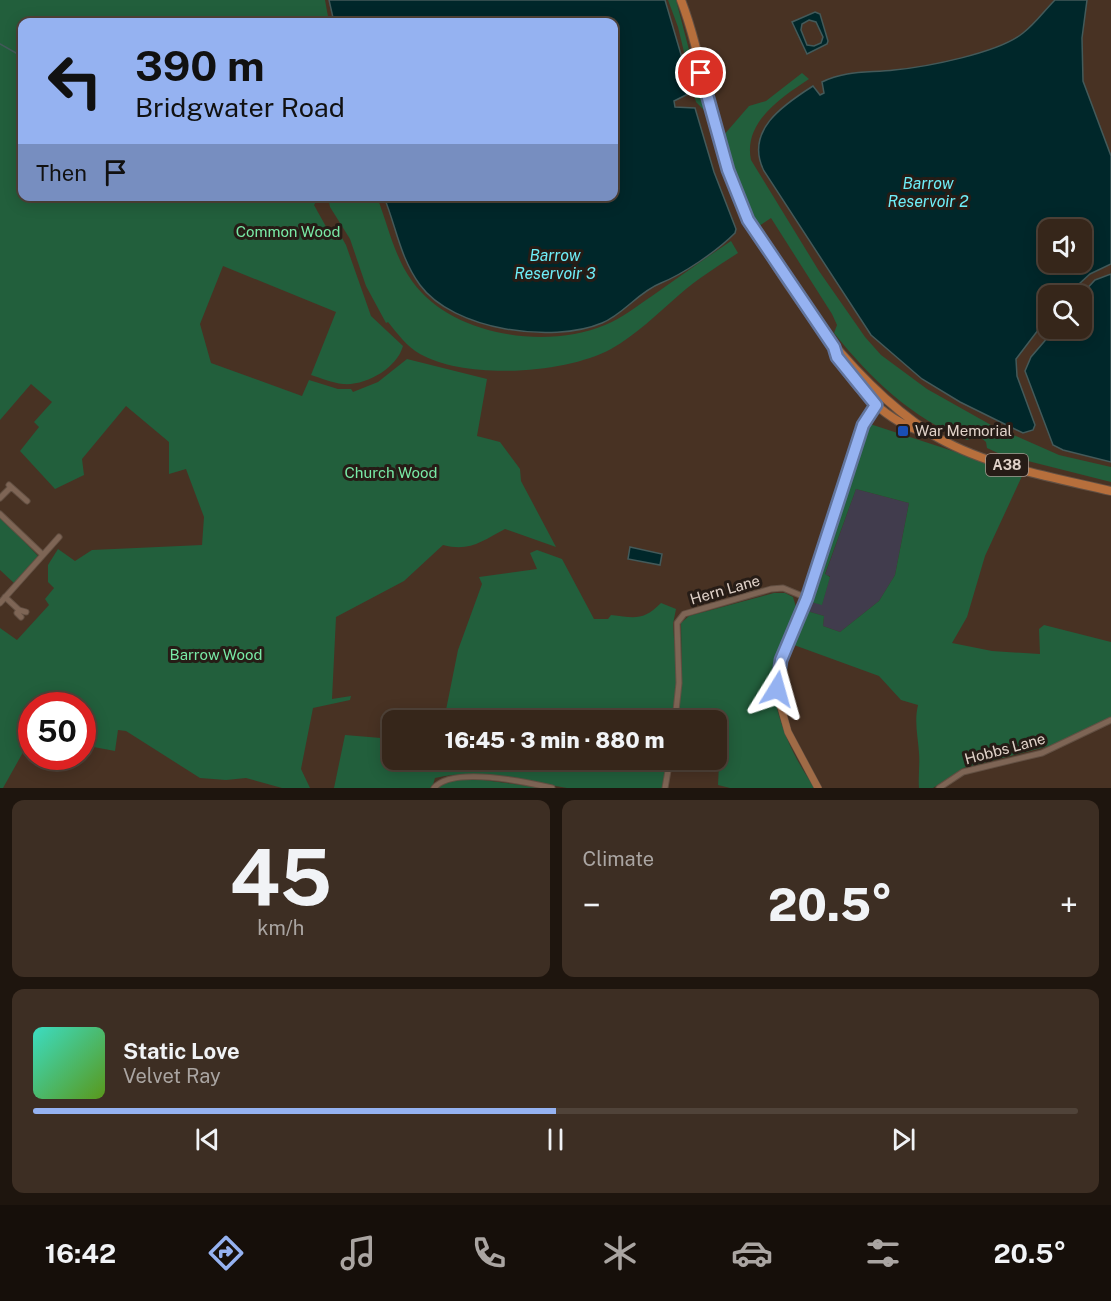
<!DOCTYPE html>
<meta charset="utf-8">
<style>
:root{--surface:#36261a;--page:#3d2e23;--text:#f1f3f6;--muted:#aaa5a2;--line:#504339;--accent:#95b2f1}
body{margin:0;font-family:"Public Sans",sans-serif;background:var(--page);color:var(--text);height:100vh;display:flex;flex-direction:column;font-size:22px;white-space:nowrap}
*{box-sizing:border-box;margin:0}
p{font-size:20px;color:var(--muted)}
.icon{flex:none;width:33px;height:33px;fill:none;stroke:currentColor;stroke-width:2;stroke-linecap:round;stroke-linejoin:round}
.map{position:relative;height:788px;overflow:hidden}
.details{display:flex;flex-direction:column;gap:12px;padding:12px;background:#1e150e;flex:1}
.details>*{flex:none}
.banner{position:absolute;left:18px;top:18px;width:600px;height:183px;border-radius:12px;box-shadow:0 3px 15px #0003,0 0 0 2px var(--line);background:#95b2f1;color:#111;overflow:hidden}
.fabs{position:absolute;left:1038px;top:219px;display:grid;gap:12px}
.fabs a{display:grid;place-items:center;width:54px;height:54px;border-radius:12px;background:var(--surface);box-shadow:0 3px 15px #0003,0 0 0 2px var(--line);font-size:30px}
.speed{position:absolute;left:18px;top:692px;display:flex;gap:12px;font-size:30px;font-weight:700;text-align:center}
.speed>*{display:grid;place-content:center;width:78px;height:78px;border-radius:50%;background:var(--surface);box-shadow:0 3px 15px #0003,0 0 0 2px var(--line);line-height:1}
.speed .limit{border:9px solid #d22;background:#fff;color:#111}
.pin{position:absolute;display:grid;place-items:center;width:51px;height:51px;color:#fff;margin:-26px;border:3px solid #fff;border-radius:50%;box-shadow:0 2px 6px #0007}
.me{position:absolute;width:66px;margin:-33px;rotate:8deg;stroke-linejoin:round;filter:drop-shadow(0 0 4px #0008)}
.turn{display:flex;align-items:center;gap:21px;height:126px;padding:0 18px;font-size:27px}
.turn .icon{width:78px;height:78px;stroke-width:2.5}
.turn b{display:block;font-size:42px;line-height:51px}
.then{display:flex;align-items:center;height:57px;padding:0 18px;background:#0003;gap:12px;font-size:22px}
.big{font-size:45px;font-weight:800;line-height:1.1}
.details .tile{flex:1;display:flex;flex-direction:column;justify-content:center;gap:9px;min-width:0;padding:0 21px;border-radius:12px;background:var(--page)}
.details .dial{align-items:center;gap:0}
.dial b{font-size:78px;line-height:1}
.song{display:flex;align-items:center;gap:18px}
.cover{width:72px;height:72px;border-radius:9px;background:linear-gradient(135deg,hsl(170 70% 55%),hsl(90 70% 35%))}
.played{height:6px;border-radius:3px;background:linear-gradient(90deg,var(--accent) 50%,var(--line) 50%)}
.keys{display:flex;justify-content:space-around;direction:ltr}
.heat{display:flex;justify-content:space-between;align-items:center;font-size:33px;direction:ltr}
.details .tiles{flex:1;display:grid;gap:12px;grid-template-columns:1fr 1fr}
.tile:last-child{grid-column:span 2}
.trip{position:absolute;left:382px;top:710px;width:345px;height:60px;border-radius:12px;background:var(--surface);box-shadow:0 3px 15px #0003,0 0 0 2px var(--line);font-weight:800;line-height:60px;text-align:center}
.dock{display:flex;height:96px;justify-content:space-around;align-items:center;background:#160f0a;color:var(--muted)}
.dock .icon{width:42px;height:42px}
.dock .current{color:var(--accent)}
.dock b{font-size:27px;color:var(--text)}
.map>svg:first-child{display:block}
</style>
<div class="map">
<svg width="1111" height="788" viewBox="0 0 1111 788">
<rect width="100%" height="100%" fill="#483223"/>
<!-- industrial -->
<path fill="#413c4d" d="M 856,489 L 909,503 L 895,575 L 879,601 L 840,632 L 823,626 L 824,616 L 807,611 L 811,602 L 822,604 L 830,576 L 825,575 Z"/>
<!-- green -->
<path fill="#225f3c" d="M 0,0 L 325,0 L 329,22 L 22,22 L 22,196 L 319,197 L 314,205 L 329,232 L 338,231 L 346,245 L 371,316 L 403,346 C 397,368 366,386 343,384 C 332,383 321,378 311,375 L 336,312 L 223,266 L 200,324 L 211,363 L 302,396 L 309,380 L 338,389 L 351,389 L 353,392 L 378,382 L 407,359 L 487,379 L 477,436 L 500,442 L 520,469 L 521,481 L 556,547 L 505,529 C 482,541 470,552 443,545 L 404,581 L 336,617 L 332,699 L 351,696 L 350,700 L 313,708 L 301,769 L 310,788 L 282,788 L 246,778 L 226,780 L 200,778 L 126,731 L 118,730 L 115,751 L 83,745 L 82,705 L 32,705 L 31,738 L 3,788 L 0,788 L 0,628 L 17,640 L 49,605 L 45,599 L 54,588 L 48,582 L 48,565 L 58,549 L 75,561 L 92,550 L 202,545 L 204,517 L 186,469 L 169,474 L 169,442 L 126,406 L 82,459 L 84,475 L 55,489 L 20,451 L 39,427 L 34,422 L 52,402 L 31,384 L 0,420 Z
M 668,0 L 676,0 L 705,111 L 696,102 L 678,27 Z
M 802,73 L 809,79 C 782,97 743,122 751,160 L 819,271 L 865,337 L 881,355 L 927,389 L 991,425 L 1059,455 L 1111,467 L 1111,482 L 1000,454 L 987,448 L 986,442 L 979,436 L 967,440 C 911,418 871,379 834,333 L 837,325 L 832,314 L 771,218 L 759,226 L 744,195 L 723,136 L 749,106 L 766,101 Z
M 328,197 L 377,197 C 388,225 394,256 412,281 C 451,336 546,350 605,325 C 622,318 637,306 652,296 C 678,278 704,259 731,241 L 738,253 C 718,266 697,279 679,295 C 657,314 636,335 611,349 C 565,374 466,380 420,354 C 407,347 397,333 388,322 L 386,323 L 366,286 L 350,239 L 330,207 Z
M 870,424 L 1023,474 L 985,556 L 967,617 L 952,643 L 992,651 L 1040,654 L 1039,629 L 1044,625 L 1111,642 L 1111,717 L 1057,744 L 963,768 L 933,788 L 919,788 C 918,777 920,765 919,753 C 918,737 914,722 918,705 L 901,700 L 879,676 L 794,645 L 807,611 L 824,616 L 823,626 L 840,632 L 879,601 L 895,575 L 909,503 L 856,489 L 825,574 L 830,577 L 822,605 L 811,602 Z
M 0,516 L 38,556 L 14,583 L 0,570 Z
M 537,550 L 562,559 L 594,619 L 608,619 L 611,615 C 635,618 643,621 661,603 L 676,609 L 673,624 L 677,681 L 673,720 L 444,720 L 458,650 L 482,584 L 479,577 L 537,569 L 530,553 Z
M 774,593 L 785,593 L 793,597 L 797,610 C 794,629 781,647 776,666 C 766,703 794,760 815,788 L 730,788 L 718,785 L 719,764 L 671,763 L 671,759 L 717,759 L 717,720 L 677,720 L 682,684 L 681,623 L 689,616 Z
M 345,735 L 393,739 L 393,759 L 667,759 L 663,788 C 632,788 598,788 567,788 C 524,781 479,768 435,778 L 432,788 L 334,788 Z
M 452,780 L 483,780 L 543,788 L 437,788 Z"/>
<!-- water -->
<path fill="#00272a" stroke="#435a5a" stroke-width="1.5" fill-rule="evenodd" d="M 329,0 L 665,0 L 692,92 L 674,101 L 675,107 L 695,108 L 714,172 L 736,229 L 735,233 C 716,252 683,274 661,283 C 638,292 624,314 602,323 C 552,344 453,330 420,285 C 400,258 396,226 384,197 L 614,196 L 614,22 L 334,22 Z
M 1055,0 L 1087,0 L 1082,38 L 1083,81 L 1111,156 L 1111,264 L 1090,274 L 1067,295 L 1048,296 L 1048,317 L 1016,359 L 1017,376 L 1035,425 L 1033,430 L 1023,433 L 960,402 L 922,379 L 871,335 L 764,171 C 744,131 783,105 813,86 L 820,95 L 824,93 L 822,82 C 845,70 870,73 894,70 C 926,67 999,53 1023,33 C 1035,24 1044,11 1055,0 ZM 1048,230 L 1082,230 L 1082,262 L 1048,262 Z
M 815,12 L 820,14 L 828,41 L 827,44 L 807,54 L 792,22 ZM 809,20 L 816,22 L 823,37 L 821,43 L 814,46 L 807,45 L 801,30 L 802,24 Z
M 1111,274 L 1111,462 L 1063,450 L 1053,445 L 1025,371 L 1031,357 L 1055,329 L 1082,328 L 1081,295 L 1095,280 Z
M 630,547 L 662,554 L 660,565 L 628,559 Z"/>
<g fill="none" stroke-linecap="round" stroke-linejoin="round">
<!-- stream -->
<path stroke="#435a5a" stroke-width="1.5" d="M 0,44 L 16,53"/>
<defs>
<path id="minor" d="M 9,485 L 27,501
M 0,498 L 11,487
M 0,514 L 43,555 L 0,603
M 43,555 L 59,537
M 5,597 L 19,610
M 21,617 L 17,613 L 19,610 L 26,612
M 675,720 L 679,683 L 677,623 L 684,614 L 771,589 L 783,588 L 807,598
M 434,788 C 453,766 526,782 552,788
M 665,788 L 670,759
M 939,788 L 963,772 L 1042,753 L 1111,720"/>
<path id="major" d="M 818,788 L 788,732 L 779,700 L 777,674 L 807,598 L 863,425 L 876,405"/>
<path id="highway" d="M 681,0 C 702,55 708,115 728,171 C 762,262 848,380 930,433 C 983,466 1052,477 1111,491
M 834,347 C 843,380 894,430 929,432"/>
</defs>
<!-- minor casing -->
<use href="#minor" stroke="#635043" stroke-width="7"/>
<!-- major casing -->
<use href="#major" stroke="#635043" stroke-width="8"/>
<!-- highway casing -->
<use href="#highway" stroke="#635043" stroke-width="10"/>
<!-- minor -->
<use href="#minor" stroke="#7e6555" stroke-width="5"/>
<!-- major -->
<use href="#major" stroke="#a06b46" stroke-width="7"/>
<!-- highway -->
<use href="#highway" stroke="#b76f3c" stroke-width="8"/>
</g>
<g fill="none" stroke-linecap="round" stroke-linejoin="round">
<defs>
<path id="route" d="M 701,73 L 728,170 L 748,220 L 834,347 L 837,357 L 876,405 L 863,425 L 807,598 L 781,660 L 777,689"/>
</defs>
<!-- route casing -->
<use href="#route" stroke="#61749d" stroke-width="15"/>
<!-- route -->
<use href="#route" stroke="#95b2f1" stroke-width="10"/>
</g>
<!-- markers -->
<rect fill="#1a4fb4" stroke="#261c16" stroke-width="2" x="897" y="425" width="12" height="12" rx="3"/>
<g text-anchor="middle" stroke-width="6" stroke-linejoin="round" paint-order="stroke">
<!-- shield labels -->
<rect fill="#261c16" stroke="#a89b93" stroke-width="1.5" x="986" y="454" width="42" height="22" rx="4.5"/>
<g font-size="14" font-weight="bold" fill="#e0d2c9">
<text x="1007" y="470">A38</text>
</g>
<!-- park labels -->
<g font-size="15" fill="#79eaa6" stroke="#261c16">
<text x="288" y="237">Common Wood</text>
<text x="391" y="478">Church Wood</text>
<text x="216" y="660">Barrow Wood</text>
</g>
<!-- poi labels -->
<g font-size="15" fill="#e0d2c9" stroke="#261c16" text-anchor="start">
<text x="915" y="436">War Memorial</text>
</g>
<!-- street labels -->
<g font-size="15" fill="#e0d2c9" stroke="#261c16">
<text transform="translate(725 590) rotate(-16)" y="5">Hern Lane</text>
<text transform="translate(1005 749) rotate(-15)" y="5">Hobbs Lane</text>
</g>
<!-- water labels -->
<g font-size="16" font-style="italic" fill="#6eeef8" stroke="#261c16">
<text x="928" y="189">Barrow<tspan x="928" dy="18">Reservoir 2</tspan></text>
<text x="555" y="261">Barrow<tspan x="555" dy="18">Reservoir 3</tspan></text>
</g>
</g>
</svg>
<div class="fabs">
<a><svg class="icon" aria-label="sound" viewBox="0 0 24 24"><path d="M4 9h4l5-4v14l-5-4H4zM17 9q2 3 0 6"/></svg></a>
<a><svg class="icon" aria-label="search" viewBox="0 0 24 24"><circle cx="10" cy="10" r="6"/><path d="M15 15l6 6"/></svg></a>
</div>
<div class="speed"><div class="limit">50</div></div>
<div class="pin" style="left:701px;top:73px;background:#d93025"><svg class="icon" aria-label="arrive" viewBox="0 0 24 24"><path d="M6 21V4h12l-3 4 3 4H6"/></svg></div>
<svg class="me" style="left:777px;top:689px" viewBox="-20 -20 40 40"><path d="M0-17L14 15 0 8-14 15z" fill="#95b2f1" stroke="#fff" stroke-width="4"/></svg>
<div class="trip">16:45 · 3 min · 880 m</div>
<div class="banner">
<div class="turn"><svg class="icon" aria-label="left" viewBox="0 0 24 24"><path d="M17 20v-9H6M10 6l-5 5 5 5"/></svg><div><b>390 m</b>Bridgwater Road</div></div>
<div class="then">Then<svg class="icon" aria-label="arrive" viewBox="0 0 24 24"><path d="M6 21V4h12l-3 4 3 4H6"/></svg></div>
</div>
</div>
<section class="details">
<div class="tiles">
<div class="tile dial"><b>45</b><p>km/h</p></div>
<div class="tile"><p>Climate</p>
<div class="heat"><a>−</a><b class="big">20.5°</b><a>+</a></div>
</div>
<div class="tile">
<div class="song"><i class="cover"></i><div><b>Static Love</b><p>Velvet Ray</p></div></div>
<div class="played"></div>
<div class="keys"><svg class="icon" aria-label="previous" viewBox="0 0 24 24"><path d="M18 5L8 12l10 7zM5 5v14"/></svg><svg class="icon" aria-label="pause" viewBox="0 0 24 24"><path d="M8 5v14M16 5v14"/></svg><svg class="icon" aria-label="next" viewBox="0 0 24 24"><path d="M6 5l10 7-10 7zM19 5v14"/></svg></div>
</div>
</div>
</section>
<nav class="dock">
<b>16:42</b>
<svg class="icon current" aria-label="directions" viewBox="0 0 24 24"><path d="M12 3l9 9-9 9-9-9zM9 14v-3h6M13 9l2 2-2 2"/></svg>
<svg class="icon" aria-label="music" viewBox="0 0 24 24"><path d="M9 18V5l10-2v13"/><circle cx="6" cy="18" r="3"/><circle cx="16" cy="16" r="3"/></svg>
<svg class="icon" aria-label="phone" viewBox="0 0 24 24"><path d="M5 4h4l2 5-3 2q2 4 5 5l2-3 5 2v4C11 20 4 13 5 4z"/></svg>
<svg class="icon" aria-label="climate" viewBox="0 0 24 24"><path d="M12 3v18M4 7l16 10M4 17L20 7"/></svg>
<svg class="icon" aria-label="car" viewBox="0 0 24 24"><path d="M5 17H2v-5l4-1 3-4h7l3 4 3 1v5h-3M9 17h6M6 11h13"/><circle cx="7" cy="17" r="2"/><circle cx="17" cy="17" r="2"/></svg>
<svg class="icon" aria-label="filters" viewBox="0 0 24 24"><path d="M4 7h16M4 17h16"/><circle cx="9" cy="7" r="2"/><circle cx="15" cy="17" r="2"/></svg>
<b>20.5°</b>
</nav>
